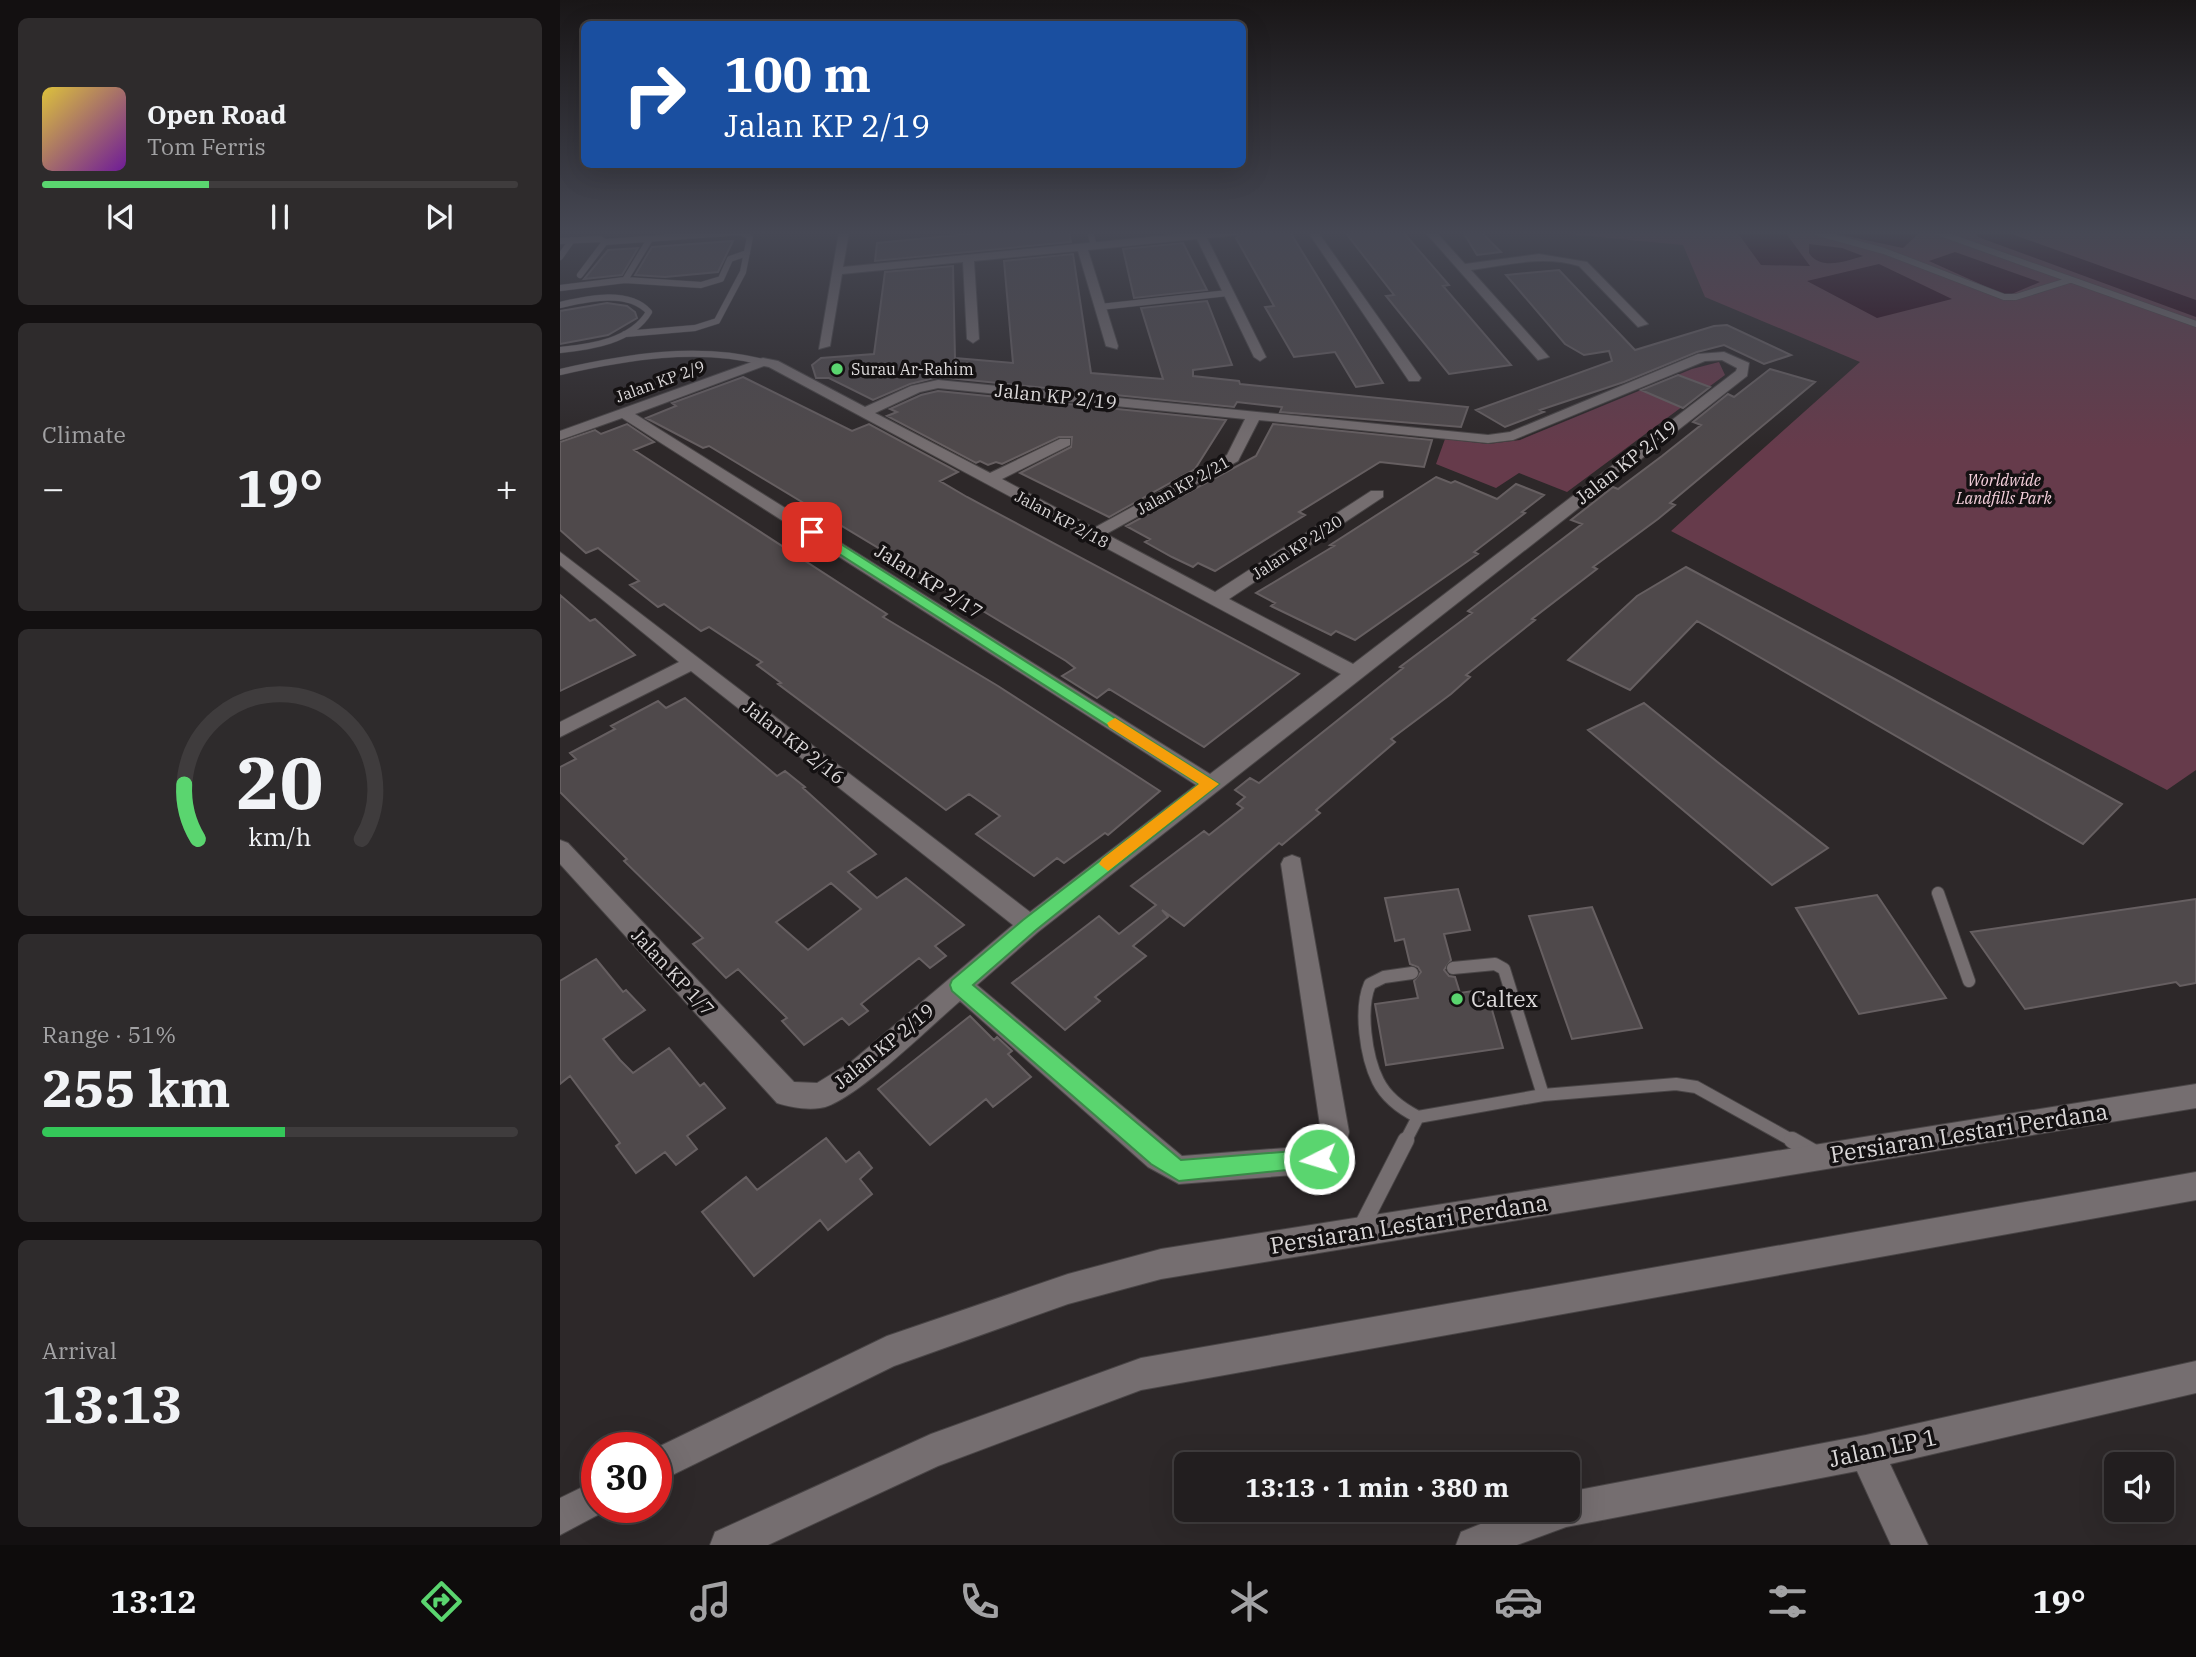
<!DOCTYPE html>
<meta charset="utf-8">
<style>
:root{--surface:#221e1f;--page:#2e2b2c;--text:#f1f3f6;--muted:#a2a2a4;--line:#3f3c3d;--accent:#5ad56f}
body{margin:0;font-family:"IBM Plex Serif",serif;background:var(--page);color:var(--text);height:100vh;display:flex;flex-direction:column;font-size:26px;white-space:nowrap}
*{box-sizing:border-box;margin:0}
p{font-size:23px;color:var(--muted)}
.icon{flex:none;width:38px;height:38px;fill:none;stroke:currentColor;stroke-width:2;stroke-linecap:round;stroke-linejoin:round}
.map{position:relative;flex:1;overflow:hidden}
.side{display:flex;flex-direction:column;gap:18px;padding:18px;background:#131011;width:560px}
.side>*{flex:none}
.banner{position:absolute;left:21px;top:21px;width:665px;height:147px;border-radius:10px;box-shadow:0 7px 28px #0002,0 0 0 2px var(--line);background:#1a4fa0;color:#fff;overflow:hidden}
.tools{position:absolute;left:1544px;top:1452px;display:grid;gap:14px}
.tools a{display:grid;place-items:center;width:70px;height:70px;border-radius:10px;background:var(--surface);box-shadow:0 7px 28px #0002,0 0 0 2px var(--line);font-size:35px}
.speed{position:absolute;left:21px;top:1432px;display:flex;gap:14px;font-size:35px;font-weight:700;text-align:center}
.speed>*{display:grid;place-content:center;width:91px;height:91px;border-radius:50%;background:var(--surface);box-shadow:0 7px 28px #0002,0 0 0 2px var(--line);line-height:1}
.speed .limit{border:10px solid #d22;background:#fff;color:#111}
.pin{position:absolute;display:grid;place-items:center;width:60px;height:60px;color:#fff;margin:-30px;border-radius:14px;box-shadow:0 4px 10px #0006}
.me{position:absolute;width:77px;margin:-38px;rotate:265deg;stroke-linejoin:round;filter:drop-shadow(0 0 5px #0008)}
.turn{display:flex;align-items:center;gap:24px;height:147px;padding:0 28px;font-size:32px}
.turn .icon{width:91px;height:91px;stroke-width:2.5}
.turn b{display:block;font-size:49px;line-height:60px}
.big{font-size:52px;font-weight:700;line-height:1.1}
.side .card{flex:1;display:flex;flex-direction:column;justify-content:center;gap:10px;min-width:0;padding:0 24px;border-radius:10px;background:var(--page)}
.side .dial{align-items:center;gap:0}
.dial svg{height:182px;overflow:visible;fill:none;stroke:var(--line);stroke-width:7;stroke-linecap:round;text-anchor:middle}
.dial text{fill:var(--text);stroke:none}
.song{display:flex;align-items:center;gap:21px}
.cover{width:84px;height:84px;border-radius:10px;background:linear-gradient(135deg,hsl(50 70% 55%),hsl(280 70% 35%))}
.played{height:7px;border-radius:4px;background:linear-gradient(90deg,var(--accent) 35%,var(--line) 35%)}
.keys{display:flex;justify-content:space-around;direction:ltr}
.heat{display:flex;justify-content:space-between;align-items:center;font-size:38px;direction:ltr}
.charge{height:10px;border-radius:5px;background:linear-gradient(90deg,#34c759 51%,var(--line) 0)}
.trip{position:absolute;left:614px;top:1452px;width:406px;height:70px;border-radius:10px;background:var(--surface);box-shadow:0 7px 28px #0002,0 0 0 2px var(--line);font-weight:700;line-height:70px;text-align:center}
.dock{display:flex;height:112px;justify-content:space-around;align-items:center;background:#0e0c0c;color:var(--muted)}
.dock .icon{width:49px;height:49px}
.dock .on{color:var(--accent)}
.dock b{font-size:32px;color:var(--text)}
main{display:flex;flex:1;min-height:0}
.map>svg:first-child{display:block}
</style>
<main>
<section class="side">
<div class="card">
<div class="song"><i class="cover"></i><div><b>Open Road</b><p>Tom Ferris</p></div></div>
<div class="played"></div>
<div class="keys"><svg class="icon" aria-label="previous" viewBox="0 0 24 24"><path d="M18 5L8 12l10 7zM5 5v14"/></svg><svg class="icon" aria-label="pause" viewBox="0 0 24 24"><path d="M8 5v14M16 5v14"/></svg><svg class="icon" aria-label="next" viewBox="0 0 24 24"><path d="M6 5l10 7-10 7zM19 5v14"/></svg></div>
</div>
<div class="card"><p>Climate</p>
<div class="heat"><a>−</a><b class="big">19°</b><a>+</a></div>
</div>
<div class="card dial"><svg viewBox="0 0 100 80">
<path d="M14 69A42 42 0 1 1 86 69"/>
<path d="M14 69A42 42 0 0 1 8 45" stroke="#5ad56f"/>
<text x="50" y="56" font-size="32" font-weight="700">20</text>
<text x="50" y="72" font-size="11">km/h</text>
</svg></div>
<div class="card"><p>Range · 51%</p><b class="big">255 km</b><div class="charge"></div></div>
<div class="card"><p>Arrival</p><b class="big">13:13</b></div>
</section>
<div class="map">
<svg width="1636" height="1545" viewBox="0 0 1636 1545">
<rect width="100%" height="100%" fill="#2d2829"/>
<!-- green -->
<path fill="#663b4b" d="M 987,232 L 1636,232 L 1636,770 L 1607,790 L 1111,531 L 1300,362 L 1145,297 L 1123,245 Z
M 1159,362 L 1165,375 L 1007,492 L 959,473 L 936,488 L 876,464 L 885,439 L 928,444 L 960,440 L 1132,369 Z"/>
<!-- water -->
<path fill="#290012" d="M 1177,232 L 1225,232 L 1250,266 L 1201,265 Z
M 1268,232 L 1354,232 L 1359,233 L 1343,248 Z
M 1249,244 L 1282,248 L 1303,256 C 1286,261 1261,271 1249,253 Z
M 1395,252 L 1480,282 L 1447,296 L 1369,261 Z
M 1319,264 L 1392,299 L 1317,318 L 1247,281 Z"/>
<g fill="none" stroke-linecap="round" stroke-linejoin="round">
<!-- river -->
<path fill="#290012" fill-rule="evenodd" d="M 1415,232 L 1446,232 L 1636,300 L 1636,317 L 1418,237 Z"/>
</g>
<!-- building -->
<path fill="#4f494b" stroke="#665f61" stroke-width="2" fill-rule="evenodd" d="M 429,232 L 509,232 L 511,242 L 315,261 L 317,243 Z
M 685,232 L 730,232 L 823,383 L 796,387 L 775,352 L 734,357 L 705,307 L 714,306 L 676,238 Z
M 785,232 L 843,232 L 889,285 L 883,286 L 951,365 L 889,374 L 826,296 L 834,295 Z
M 903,232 L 921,232 L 941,252 L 917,255 Z
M 173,241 L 158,272 L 105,277 L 75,275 L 92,247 Z
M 623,243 L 647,290 L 574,298 L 563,249 Z
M 78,248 L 62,275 L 24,279 L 48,250 Z
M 513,254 L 531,373 L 603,379 L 581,308 L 647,301 L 672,365 L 633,370 L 633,376 L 679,381 L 680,384 L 908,407 L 901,427 L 720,412 L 722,407 L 677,402 L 674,407 L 378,377 L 350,384 L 313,400 L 269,378 L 256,378 L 252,365 L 261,358 L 314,354 L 325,272 L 393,266 L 395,358 L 453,363 L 444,261 Z
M 999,270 L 1075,350 L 1154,326 L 1167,325 L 1231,355 L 1204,364 L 1164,345 L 1137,352 L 1064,382 L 980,410 L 984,412 L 945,427 L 916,410 L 1052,361 L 1049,351 L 1024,355 L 1005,344 L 946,275 Z
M 47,303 L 67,306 L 75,312 L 77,318 L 48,335 L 0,344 L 0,311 Z
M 1210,369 L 1255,382 L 1110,503 L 1115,505 L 1098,519 L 1033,567 L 1037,569 L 972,619 L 975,620 L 906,675 L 910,677 L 891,694 L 831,739 L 835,742 L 756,810 L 760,813 L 722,845 L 719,843 L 624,926 L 602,910 L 608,917 L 573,946 L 586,956 L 535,997 L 540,1001 L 505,1030 L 452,983 L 539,916 L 559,934 L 596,905 L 571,886 L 644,831 L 649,835 L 683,808 L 677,804 L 685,797 L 675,790 L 690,778 L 699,783 L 843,668 L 840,667 L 912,613 L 908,611 L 1022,524 L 1011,520 L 1053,487 L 1058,489 L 1102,456 L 1141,425 L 1133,422 L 1168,394 L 1174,397 Z
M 1118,375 L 1150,387 L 1123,408 L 1081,390 Z
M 183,377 L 292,431 L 309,424 L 398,472 L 380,481 L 407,497 L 739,674 L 644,747 L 549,689 L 537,698 L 502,676 L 515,668 L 506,661 L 149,446 L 143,448 L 86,418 L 116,406 L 112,403 Z
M 378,391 L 666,420 L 635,469 L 549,517 L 460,473 L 511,447 L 512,437 L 499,437 L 442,464 L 436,462 L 428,465 L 420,461 L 416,463 L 327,416 L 337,412 L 330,409 L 361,395 Z
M 67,424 L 94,442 L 74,450 L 327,614 L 323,617 L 438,686 L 600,791 L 548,835 L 545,833 L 504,863 L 497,858 L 474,876 L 416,834 L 440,816 L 409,794 L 386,810 L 218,684 L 221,683 L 197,665 L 202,662 L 149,627 L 141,631 L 104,604 L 98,607 L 70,585 L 79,581 L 38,548 L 26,553 L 0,530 L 0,442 L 35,430 L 41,434 Z
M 713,424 L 872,440 L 864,467 L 820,462 L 739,512 L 745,515 L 655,571 L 638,563 L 633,567 L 612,557 L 585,542 L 590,539 L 566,526 L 696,456 Z
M 876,477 L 891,483 L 895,481 L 937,499 L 956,484 L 984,495 L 962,512 L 965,513 L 914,552 L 918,554 L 795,640 L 776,631 L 771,635 L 711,606 L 715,603 L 696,593 L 774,546 L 770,545 Z
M 1126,567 L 1331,677 L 1562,804 L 1523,844 L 1137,621 L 1070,690 L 1008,660 L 1077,596 Z
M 0,595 L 30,621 L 35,619 L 75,655 L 0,691 Z
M 125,698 L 217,776 L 225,771 L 245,787 L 243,788 L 316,854 L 288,872 L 317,898 L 346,878 L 404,925 L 375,946 L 386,956 L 370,968 L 359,958 L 301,1004 L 308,1011 L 289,1025 L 282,1018 L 244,1045 L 222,1021 L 227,1018 L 178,969 L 166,978 L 133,944 L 143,938 L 64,861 L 67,859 L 0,792 L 0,767 L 16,759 L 10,753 L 55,729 L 51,726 L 98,701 L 106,708 ZM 271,883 L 301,909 L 248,950 L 216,922 Z
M 1084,703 L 1160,764 L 1268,848 L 1212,885 L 1028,730 Z
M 898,889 L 910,930 L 884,934 L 891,960 L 884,970 L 889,976 L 895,977 L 900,993 L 926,989 L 943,1048 L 826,1065 L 815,1004 L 858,998 L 854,981 L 861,972 L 858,967 L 850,964 L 844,939 L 835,941 L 825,898 Z
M 1317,895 L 1386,998 L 1299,1014 L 1236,908 Z
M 1636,899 L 1636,983 L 1620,986 L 1616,982 L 1465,1009 L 1411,932 Z
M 1032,907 L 1082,1028 L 1012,1039 L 969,916 Z
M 36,959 L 63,992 L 66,990 L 85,1010 L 43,1039 L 60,1060 L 73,1073 L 109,1048 L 140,1086 L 144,1083 L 165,1108 L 127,1136 L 137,1149 L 116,1165 L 105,1152 L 76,1173 L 56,1146 L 60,1143 L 10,1076 L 0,1084 L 0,981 Z
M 410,1016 L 434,1040 L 437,1037 L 452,1051 L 448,1054 L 471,1077 L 433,1107 L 426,1099 L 370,1145 L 318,1089 Z
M 266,1138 L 286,1162 L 299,1152 L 312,1168 L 300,1179 L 312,1194 L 268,1230 L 260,1220 L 194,1276 L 142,1212 L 186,1177 L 197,1190 Z"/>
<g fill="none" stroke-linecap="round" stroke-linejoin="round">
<defs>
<path id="lane-far2" d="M 530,232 L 534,246
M 1255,232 L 1324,251 L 1444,297 L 1456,297 L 1510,280
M 1377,232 L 1636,324
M 0,241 L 40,239 L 45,242 L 20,275
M 45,242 L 181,232 L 190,237 L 183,272 L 157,321 L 135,328 L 65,334
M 0,257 L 12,240
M 65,280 L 90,239
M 0,288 L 65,280 L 141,285 L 161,279 L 170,259 L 187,253
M 0,305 C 27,299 68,289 89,312 C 72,341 31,347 0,350
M 540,307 L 668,293
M 0,372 C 66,357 137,345 203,362"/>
<path id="lane-far1" d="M 1378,893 L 1409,981
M 893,968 L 935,964 L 944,969 L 983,1095
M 852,973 L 824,977 L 810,984 C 799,1009 806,1057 818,1081 C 826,1097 842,1109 858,1117
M 845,1142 L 858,1117 L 983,1095 L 1116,1084 L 1136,1087 L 1235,1142"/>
<path id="lane" d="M 1232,1140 L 1253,1152
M 802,1226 L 846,1140"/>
<path id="street" d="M 279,232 L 289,232 L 283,267 L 640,232 L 683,232 L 678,235 L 647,238 L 706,357 L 700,361 L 694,357 L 637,239 L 528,250 L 558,346 L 557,349 L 546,346 L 518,251 L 414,261 L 419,339 L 413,343 L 407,339 L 403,262 L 282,274 L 270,346 L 259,349 Z
M 748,232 L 758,232 L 861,378 L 859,381 L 849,381 Z
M 865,232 L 876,232 L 905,264 L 979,254 L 1027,262 L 1088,324 L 1078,327 L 1019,266 C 983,255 947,265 911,270 L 989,357 L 978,360 Z
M 1164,352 L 1189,363 L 1187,376 L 478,932 L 417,985 L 622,1156 L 752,1146 L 761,1132 L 721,864 L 724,858 L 732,855 L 740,858 L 789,1132 C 785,1151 778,1165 759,1173 L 619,1184 L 588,1167 L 400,1001 C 373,1024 291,1105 260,1108 C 246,1110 230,1107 217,1103 L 0,864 L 0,840 L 8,843 L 234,1082 L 257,1083 L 291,1062 L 453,925 L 131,671 L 0,737 L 0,722 L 119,662 L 0,565 L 0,552 L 470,912 L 636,785 L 62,418 L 0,440 L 0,431 L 203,358 L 218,361 L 305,407 L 351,386 L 378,380 L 928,435 L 950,432 L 1138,354 ZM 1162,360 L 1177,368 L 1176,371 L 793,664 L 669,599 L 823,497 L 823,491 L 811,491 L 655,592 L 546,534 L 678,461 L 699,420 L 928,443 L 953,440 L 1145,361 ZM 204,366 L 209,367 L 781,674 L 650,774 L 75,414 ZM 378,388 L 685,419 L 667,455 L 534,528 L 442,479 L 510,445 L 510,439 L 500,439 L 430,473 L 315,413 L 360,392 Z
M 1636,1361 L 1636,1393 L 1330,1464 L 1368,1545 L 1331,1545 L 1297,1471 L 1006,1527 L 957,1545 L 896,1545 L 901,1532 L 955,1510 L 1008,1510 L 1008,1492 L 1306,1435 Z"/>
<path id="secondary" d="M 1636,1084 L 1636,1108 L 601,1279 L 508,1304 L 334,1366 L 96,1483 L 96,1448 L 327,1336 L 508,1274 L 601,1249 Z
M 1636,1172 L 1636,1200 L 581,1390 L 378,1466 L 208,1545 L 150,1545 L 155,1532 L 371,1434 L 581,1358 Z
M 37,1480 L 37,1507 L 50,1507 L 49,1509 L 0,1535 L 0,1498 Z"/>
</defs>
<!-- lane-far2 casing -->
<use href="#lane-far2" stroke="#494546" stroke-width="7"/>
<!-- lane-far1 casing -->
<use href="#lane-far1" stroke="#494546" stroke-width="14"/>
<!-- lane casing -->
<use href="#lane" stroke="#494546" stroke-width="18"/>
<!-- street casing -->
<use href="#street" stroke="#494546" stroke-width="2"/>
<!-- secondary casing -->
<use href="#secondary" stroke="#494546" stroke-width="2"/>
<!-- lane-far2 -->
<use href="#lane-far2" stroke="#756e70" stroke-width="6"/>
<!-- lane-far1 -->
<use href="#lane-far1" stroke="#756e70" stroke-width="12"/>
<!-- lane -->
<use href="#lane" stroke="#756e70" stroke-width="16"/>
<!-- street -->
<use href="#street" fill="#756e70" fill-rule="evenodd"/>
<!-- secondary -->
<use href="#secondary" fill="#756e70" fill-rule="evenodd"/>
</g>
<!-- sky -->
<linearGradient id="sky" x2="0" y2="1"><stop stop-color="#191617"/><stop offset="0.52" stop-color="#464854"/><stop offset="1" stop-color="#464854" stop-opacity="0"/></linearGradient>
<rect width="1636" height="448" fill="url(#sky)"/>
<!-- route -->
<path fill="#5ad56f" stroke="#3a8a48" stroke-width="2" d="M 248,529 L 257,529 L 659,784 L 476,930 L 413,985 L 621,1160 L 759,1149 L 767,1152 L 770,1159 L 767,1166 L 619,1181 L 591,1164 L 392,991 L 390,985 L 392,980 L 463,920 L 639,784 L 248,534 Z"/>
<!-- slow -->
<path fill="#f59e0b" d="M 555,718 L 659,784 L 548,871 L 539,864 L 542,859 L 639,784 L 549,727 L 547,723 Z"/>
<!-- markers -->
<g fill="#5ad56f" stroke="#141112" stroke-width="2.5">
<circle cx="277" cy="369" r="7"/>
<circle cx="897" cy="999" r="7"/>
</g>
<g text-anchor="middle" stroke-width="7" stroke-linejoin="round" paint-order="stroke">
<!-- far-poi labels -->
<g font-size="16" fill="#dbd8d9" stroke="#141112" text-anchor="start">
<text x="291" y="375">Surau Ar-Rahim</text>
</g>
<!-- far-street labels -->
<g font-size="16" fill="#dbd8d9" stroke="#141112">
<text transform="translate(100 381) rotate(-20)" y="6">Jalan KP 2/9</text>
<text transform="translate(623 485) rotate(-29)" y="6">Jalan KP 2/21</text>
<text transform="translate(502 519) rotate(28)" y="6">Jalan KP 2/18</text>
<text transform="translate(737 547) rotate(-33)" y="6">Jalan KP 2/20</text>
</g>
<!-- far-park labels -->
<g font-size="16" font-style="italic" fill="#f5d0dc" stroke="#141112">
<text x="1444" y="486">Worldwide<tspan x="1444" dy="18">Landfills Park</tspan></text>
</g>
<!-- street labels -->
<g font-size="19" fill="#dbd8d9" stroke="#141112">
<text transform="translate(496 396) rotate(6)" y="7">Jalan KP 2/19</text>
<text transform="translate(1066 462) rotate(-38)" y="7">Jalan KP 2/19</text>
<text transform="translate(369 581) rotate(32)" y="7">Jalan KP 2/17</text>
<text transform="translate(234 742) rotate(38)" y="7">Jalan KP 2/16</text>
<text transform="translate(113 972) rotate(47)" y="7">Jalan KP 1/7</text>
<text transform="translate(324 1046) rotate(-39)" y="7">Jalan KP 2/19</text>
</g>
<!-- near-poi labels -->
<g font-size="23" fill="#dbd8d9" stroke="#141112" text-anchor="start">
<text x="911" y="1007">Caltex</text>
</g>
<!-- near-street labels -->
<g font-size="23" fill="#dbd8d9" stroke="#141112">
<text transform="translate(1409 1133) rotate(-9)" y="8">Persiaran Lestari Perdana</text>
<text transform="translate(849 1224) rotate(-9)" y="8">Persiaran Lestari Perdana</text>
<text transform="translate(1323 1448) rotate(-12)" y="8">Jalan LP 1</text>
</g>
</g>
</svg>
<div class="tools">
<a><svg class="icon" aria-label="sound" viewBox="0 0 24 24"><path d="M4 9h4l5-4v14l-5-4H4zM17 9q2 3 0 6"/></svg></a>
</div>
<div class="speed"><div class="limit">30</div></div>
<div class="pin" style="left:252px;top:532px;background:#d93025"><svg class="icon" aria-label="arrive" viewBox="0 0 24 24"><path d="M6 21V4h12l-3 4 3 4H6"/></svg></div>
<svg class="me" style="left:759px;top:1159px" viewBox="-20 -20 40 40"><circle r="17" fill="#5ad56f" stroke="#fff" stroke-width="3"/><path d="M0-11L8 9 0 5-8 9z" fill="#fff"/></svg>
<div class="trip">13:13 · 1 min · 380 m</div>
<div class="banner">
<div class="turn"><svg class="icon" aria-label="right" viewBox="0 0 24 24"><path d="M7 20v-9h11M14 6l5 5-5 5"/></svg><div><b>100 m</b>Jalan KP 2/19</div></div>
</div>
</div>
</main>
<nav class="dock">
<b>13:12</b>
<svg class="icon on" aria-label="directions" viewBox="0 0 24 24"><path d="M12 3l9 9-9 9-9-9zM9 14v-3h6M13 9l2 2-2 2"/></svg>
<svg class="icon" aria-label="music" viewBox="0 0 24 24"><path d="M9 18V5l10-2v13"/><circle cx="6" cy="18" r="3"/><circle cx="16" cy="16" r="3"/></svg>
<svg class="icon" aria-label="phone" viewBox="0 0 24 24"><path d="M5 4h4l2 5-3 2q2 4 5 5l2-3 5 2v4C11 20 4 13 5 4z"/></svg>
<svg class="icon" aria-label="climate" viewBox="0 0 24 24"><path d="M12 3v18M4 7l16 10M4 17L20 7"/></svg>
<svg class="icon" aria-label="car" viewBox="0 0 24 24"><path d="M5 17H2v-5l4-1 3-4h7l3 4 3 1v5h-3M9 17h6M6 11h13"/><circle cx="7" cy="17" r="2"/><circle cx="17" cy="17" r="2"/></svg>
<svg class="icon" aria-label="filters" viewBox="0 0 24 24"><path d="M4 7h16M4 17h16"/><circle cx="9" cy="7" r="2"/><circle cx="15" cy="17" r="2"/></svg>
<b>19°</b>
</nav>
